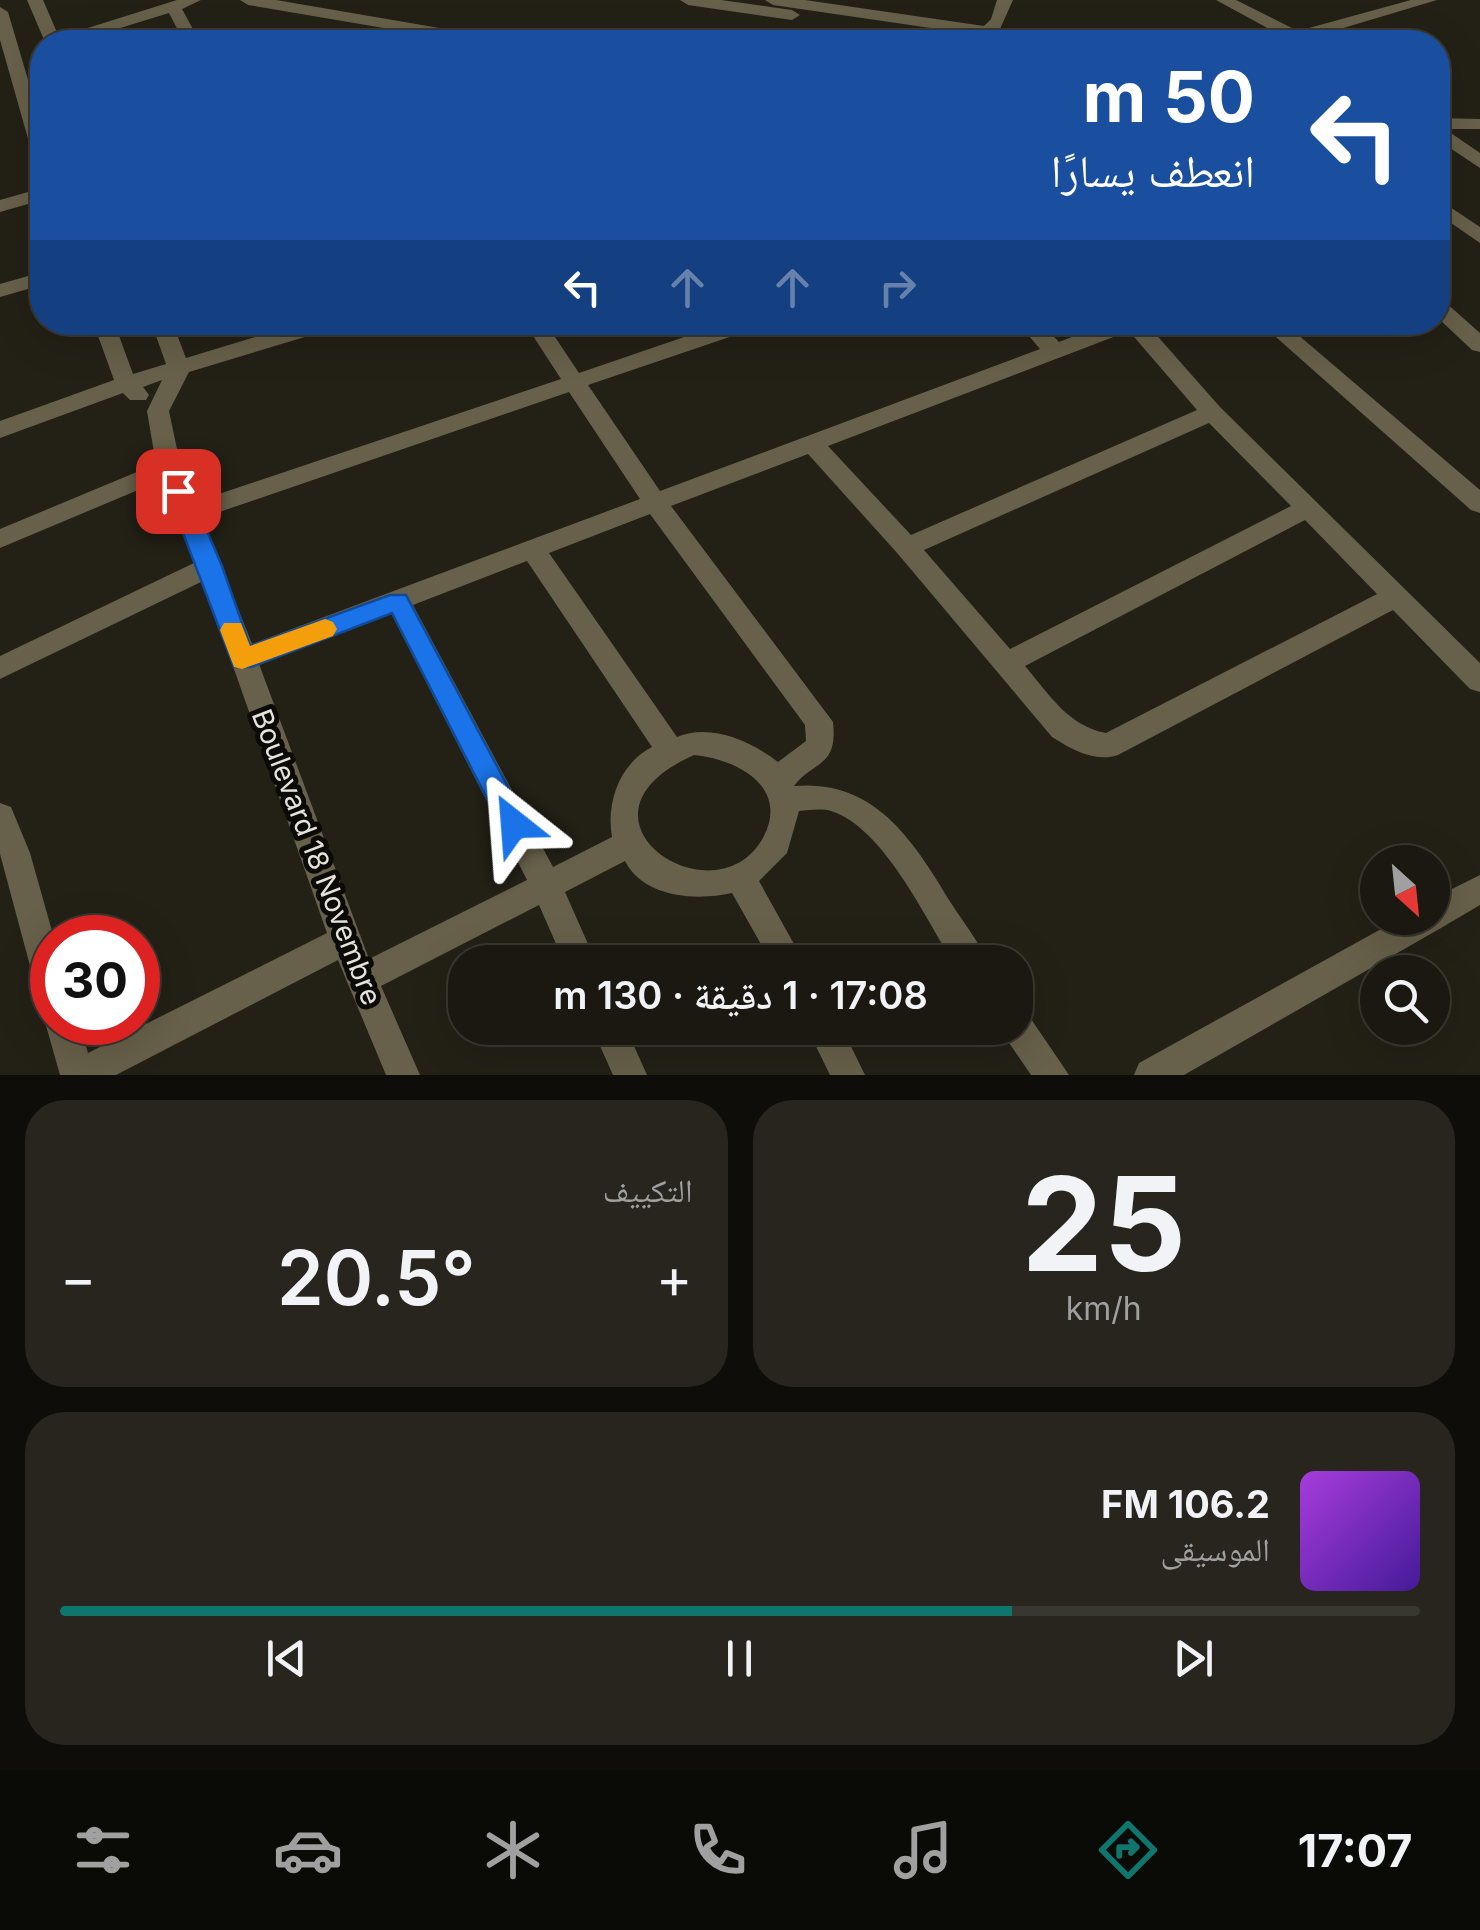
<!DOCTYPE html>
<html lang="ar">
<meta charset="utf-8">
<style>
:root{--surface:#1a1810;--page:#27251e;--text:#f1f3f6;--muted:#9fa09f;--line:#383730;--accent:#0f766e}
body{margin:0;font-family:Inter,"Noto Naskh Arabic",sans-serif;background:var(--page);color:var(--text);direction:rtl;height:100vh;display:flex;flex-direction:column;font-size:38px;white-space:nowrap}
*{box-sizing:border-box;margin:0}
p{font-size:32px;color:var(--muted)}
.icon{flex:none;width:55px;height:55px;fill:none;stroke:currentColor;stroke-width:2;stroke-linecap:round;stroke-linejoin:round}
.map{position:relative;height:1075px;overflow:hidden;direction:ltr}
.panel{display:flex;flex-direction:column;gap:25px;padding:25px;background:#0e0d09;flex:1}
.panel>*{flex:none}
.top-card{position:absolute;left:30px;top:30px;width:1420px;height:305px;border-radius:40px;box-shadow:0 10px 40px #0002,0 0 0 2px var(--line);direction:rtl;background:#1a4fa0;color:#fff;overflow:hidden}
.needle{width:65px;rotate:153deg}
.tools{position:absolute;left:1360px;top:845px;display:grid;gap:20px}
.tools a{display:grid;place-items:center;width:90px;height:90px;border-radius:50%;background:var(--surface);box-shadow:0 10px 40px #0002,0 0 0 2px var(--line);font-size:50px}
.speed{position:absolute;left:30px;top:915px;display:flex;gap:20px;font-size:50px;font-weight:700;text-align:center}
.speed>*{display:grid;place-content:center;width:130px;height:130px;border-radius:50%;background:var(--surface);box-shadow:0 10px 40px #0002,0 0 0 2px var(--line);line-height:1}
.speed .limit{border:15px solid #d22;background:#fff;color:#111}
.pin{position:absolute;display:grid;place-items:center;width:85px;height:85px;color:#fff;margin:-42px;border-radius:20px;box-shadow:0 5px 15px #0006}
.me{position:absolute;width:110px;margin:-55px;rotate:332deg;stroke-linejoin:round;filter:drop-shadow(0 0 8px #0008)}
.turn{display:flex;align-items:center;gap:35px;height:210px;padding:0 30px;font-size:45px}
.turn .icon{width:130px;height:130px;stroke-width:2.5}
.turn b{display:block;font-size:70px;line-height:85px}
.lanes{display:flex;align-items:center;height:95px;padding:0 30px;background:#0003;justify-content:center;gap:50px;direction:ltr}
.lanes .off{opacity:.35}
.big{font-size:75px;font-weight:600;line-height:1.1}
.panel .tile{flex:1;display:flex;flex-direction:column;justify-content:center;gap:15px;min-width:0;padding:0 35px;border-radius:40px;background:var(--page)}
.panel .dial{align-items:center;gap:0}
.dial b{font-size:130px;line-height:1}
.song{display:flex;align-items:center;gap:30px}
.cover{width:120px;height:120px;border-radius:15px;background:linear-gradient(135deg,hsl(280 70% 55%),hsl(260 70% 35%))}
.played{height:10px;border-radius:5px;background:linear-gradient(90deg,var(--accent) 70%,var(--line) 70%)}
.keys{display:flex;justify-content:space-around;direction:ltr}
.heat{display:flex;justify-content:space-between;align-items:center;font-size:55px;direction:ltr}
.panel .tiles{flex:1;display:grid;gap:25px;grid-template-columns:1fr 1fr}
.tile:last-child{grid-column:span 2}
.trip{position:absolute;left:448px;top:945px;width:585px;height:100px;border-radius:40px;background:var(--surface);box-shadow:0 10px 40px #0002,0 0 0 2px var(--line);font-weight:600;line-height:100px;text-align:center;direction:rtl}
.tabs{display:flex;height:160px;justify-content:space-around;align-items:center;background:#0a0a06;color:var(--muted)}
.tabs .icon{width:70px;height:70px}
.tabs .on{color:var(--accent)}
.tabs b{font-size:45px;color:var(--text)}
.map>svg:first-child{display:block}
</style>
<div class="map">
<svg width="1480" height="1075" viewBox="0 0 1480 1075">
<rect width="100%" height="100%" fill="#232016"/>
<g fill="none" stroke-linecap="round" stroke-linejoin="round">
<!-- minor -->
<path fill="#67604a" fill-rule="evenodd" d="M 27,0 L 43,0 L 59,37 L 177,0 L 201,0 L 182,9 L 200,42 L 184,42 L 169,13 L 75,42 L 45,42 Z
M 240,0 L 276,0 L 492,37 L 500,42 L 466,42 L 248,5 Z
M 680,0 L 721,0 L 792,10 L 800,15 L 792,20 L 688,5 Z
M 765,0 L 805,0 L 984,26 L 991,19 L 997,0 L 1013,0 L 1000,29 L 1056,37 L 1064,42 L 1026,42 L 773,5 Z
M 1216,0 L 1236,0 L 1298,31 L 1411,0 L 1437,0 L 1310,38 L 1309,42 L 1269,42 L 1282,36 Z
M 0,7 L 8,12 L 42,127 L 42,161 L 33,156 L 0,40 Z
M 1438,118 L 1480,119 L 1480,129 L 1445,129 L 1480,153 L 1480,168 L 1438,140 Z
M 42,188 L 42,200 L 0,212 L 0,200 Z
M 1438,199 L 1480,227 L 1480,243 L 1438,214 Z
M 42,272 L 42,285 L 0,297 L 0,284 Z
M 1438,300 L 1445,302 L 1480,333 L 1480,352 L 1472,350 L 1438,318 Z
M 93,322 L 114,322 L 133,374 L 166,364 L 151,322 L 172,322 L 186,358 L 305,322 L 340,322 L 338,327 L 189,372 L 169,411 L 181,468 L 195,502 L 561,379 L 524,322 L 545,322 L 579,373 L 728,322 L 761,322 L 759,327 L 588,385 L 660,491 L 1040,349 L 1017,322 L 1040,322 L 1059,342 L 1110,322 L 1145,322 L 1220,407 L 1480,663 L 1480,692 L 1470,689 L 1393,610 L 1118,755 C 1095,763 1071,749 1052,737 L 898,554 L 808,454 L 671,506 L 833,722 C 838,768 814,760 794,786 C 875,779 913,840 951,903 C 963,922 979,941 987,962 L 953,962 C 925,918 884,828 831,811 C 822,808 809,810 799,811 L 787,853 L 759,881 L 804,962 L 771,962 L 732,893 C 696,901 644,898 625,861 L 565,892 L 596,962 L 564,962 L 539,905 L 381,986 L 420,1075 L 386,1075 L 338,960 L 116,1075 L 60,1075 L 45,1022 L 50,1010 L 52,1022 L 79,1022 L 88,1053 L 327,933 L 203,581 L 0,679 L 0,656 L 196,562 L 162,480 L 0,548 L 0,529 L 156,464 L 147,411 L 162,380 L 143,387 L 149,395 L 146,400 L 130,400 L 123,393 L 0,438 L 0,421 L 114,380 ZM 1129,331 L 1197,410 L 911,535 L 828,446 ZM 569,392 L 640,499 L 252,644 L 202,518 ZM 1209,423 L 1291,506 L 1010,649 L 924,550 ZM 650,514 L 805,725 L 806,741 L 778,762 C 751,741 710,723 677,737 L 549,553 ZM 1305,520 L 1377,594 L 1106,733 C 1068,726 1049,694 1025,666 ZM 527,561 L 652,747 C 619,764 606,803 612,837 L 553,867 L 413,605 ZM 391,613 L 527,880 L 369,959 L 259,664 ZM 694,755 C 736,759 789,786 764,836 C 717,926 553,818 694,755 Z
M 1259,322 L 1283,322 L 1480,490 L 1480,513 L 1471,510 Z
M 0,803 L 11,807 L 30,853 L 54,938 L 52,1004 L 40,999 L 36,988 L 0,854 Z
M 1480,875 L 1480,905 L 1441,928 L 1184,1075 L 1134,1075 L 1139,1063 L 1401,918 L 1432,918 L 1432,899 Z
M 1015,1008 L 1027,1013 L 1069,1075 L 1031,1075 L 999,1028 L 1015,1028 Z
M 592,1028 L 626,1028 L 647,1075 L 613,1075 Z
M 807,1028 L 842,1028 L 865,1075 L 830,1075 Z"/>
</g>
<!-- route -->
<path fill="#1a73e8" stroke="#114b97" stroke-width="2.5" d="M 178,483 L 190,491 L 222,566 L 250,646 L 390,595 L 406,595 L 523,815 L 527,824 L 523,832 L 514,836 L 504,832 L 392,613 L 251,667 L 234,667 L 167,491 Z"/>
<!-- slow -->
<path fill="#f59e0b" d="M 325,619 L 333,622 L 337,629 L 333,636 L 242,669 L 234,667 L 220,630 L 224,623 L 241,623 L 250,646 Z"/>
<g text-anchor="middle" stroke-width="10" stroke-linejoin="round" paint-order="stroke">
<!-- street labels -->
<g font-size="28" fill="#e5e3dc" stroke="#0b0a06">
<text transform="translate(317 857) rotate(69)" y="10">Boulevard 18 Novembre</text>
</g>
</g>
</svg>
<div class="tools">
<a><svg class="needle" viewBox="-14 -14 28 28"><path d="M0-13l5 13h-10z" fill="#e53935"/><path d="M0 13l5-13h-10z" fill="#9fa09f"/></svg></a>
<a><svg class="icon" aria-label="search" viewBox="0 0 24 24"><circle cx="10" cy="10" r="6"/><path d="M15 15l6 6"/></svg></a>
</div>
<div class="speed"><div class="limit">30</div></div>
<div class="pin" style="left:178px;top:491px;background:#d93025"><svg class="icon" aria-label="arrive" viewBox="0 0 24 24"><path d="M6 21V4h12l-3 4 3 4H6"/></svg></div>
<svg class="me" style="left:514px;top:824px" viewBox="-20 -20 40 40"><path d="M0-17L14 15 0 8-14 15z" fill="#1a73e8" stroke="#fff" stroke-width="4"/></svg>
<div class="trip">17:08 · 1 دقيقة · 130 m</div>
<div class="top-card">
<div class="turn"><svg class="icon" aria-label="left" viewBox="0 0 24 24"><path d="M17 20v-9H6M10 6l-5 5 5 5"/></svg><div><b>50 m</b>انعطف يسارًا</div></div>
<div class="lanes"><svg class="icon" aria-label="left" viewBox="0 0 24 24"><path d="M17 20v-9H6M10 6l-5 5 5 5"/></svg><svg class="icon off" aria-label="ahead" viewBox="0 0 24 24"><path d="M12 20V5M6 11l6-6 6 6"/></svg><svg class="icon off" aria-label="ahead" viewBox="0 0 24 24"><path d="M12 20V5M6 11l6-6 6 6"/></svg><svg class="icon off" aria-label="right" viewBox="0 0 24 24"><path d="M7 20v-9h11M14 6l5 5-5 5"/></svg></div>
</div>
</div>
<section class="panel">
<div class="tiles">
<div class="tile dial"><b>25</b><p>km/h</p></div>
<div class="tile"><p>التكييف</p>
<div class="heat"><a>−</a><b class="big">20.5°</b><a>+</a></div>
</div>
<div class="tile">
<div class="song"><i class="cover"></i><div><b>106.2 FM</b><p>الموسيقى</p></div></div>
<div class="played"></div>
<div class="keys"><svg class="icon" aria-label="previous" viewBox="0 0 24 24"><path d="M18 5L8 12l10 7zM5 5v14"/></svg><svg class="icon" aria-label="pause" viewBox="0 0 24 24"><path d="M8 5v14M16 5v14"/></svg><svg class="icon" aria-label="next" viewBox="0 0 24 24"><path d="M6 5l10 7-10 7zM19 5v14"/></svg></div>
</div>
</div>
</section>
<nav class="tabs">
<b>17:07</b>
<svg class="icon on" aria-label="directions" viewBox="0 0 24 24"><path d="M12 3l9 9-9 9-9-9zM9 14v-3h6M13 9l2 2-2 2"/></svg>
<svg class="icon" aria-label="music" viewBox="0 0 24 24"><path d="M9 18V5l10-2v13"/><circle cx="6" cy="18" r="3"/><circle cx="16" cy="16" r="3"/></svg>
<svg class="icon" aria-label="phone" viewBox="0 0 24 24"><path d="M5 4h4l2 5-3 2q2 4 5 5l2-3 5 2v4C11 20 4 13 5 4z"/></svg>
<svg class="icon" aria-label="climate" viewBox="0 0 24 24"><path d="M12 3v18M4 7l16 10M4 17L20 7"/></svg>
<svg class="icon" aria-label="car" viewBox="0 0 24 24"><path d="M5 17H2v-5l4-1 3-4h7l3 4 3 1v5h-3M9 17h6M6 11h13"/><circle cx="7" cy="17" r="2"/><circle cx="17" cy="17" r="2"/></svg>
<svg class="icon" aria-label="filters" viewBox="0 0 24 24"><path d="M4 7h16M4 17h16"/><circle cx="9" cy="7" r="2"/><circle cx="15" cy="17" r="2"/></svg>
</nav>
